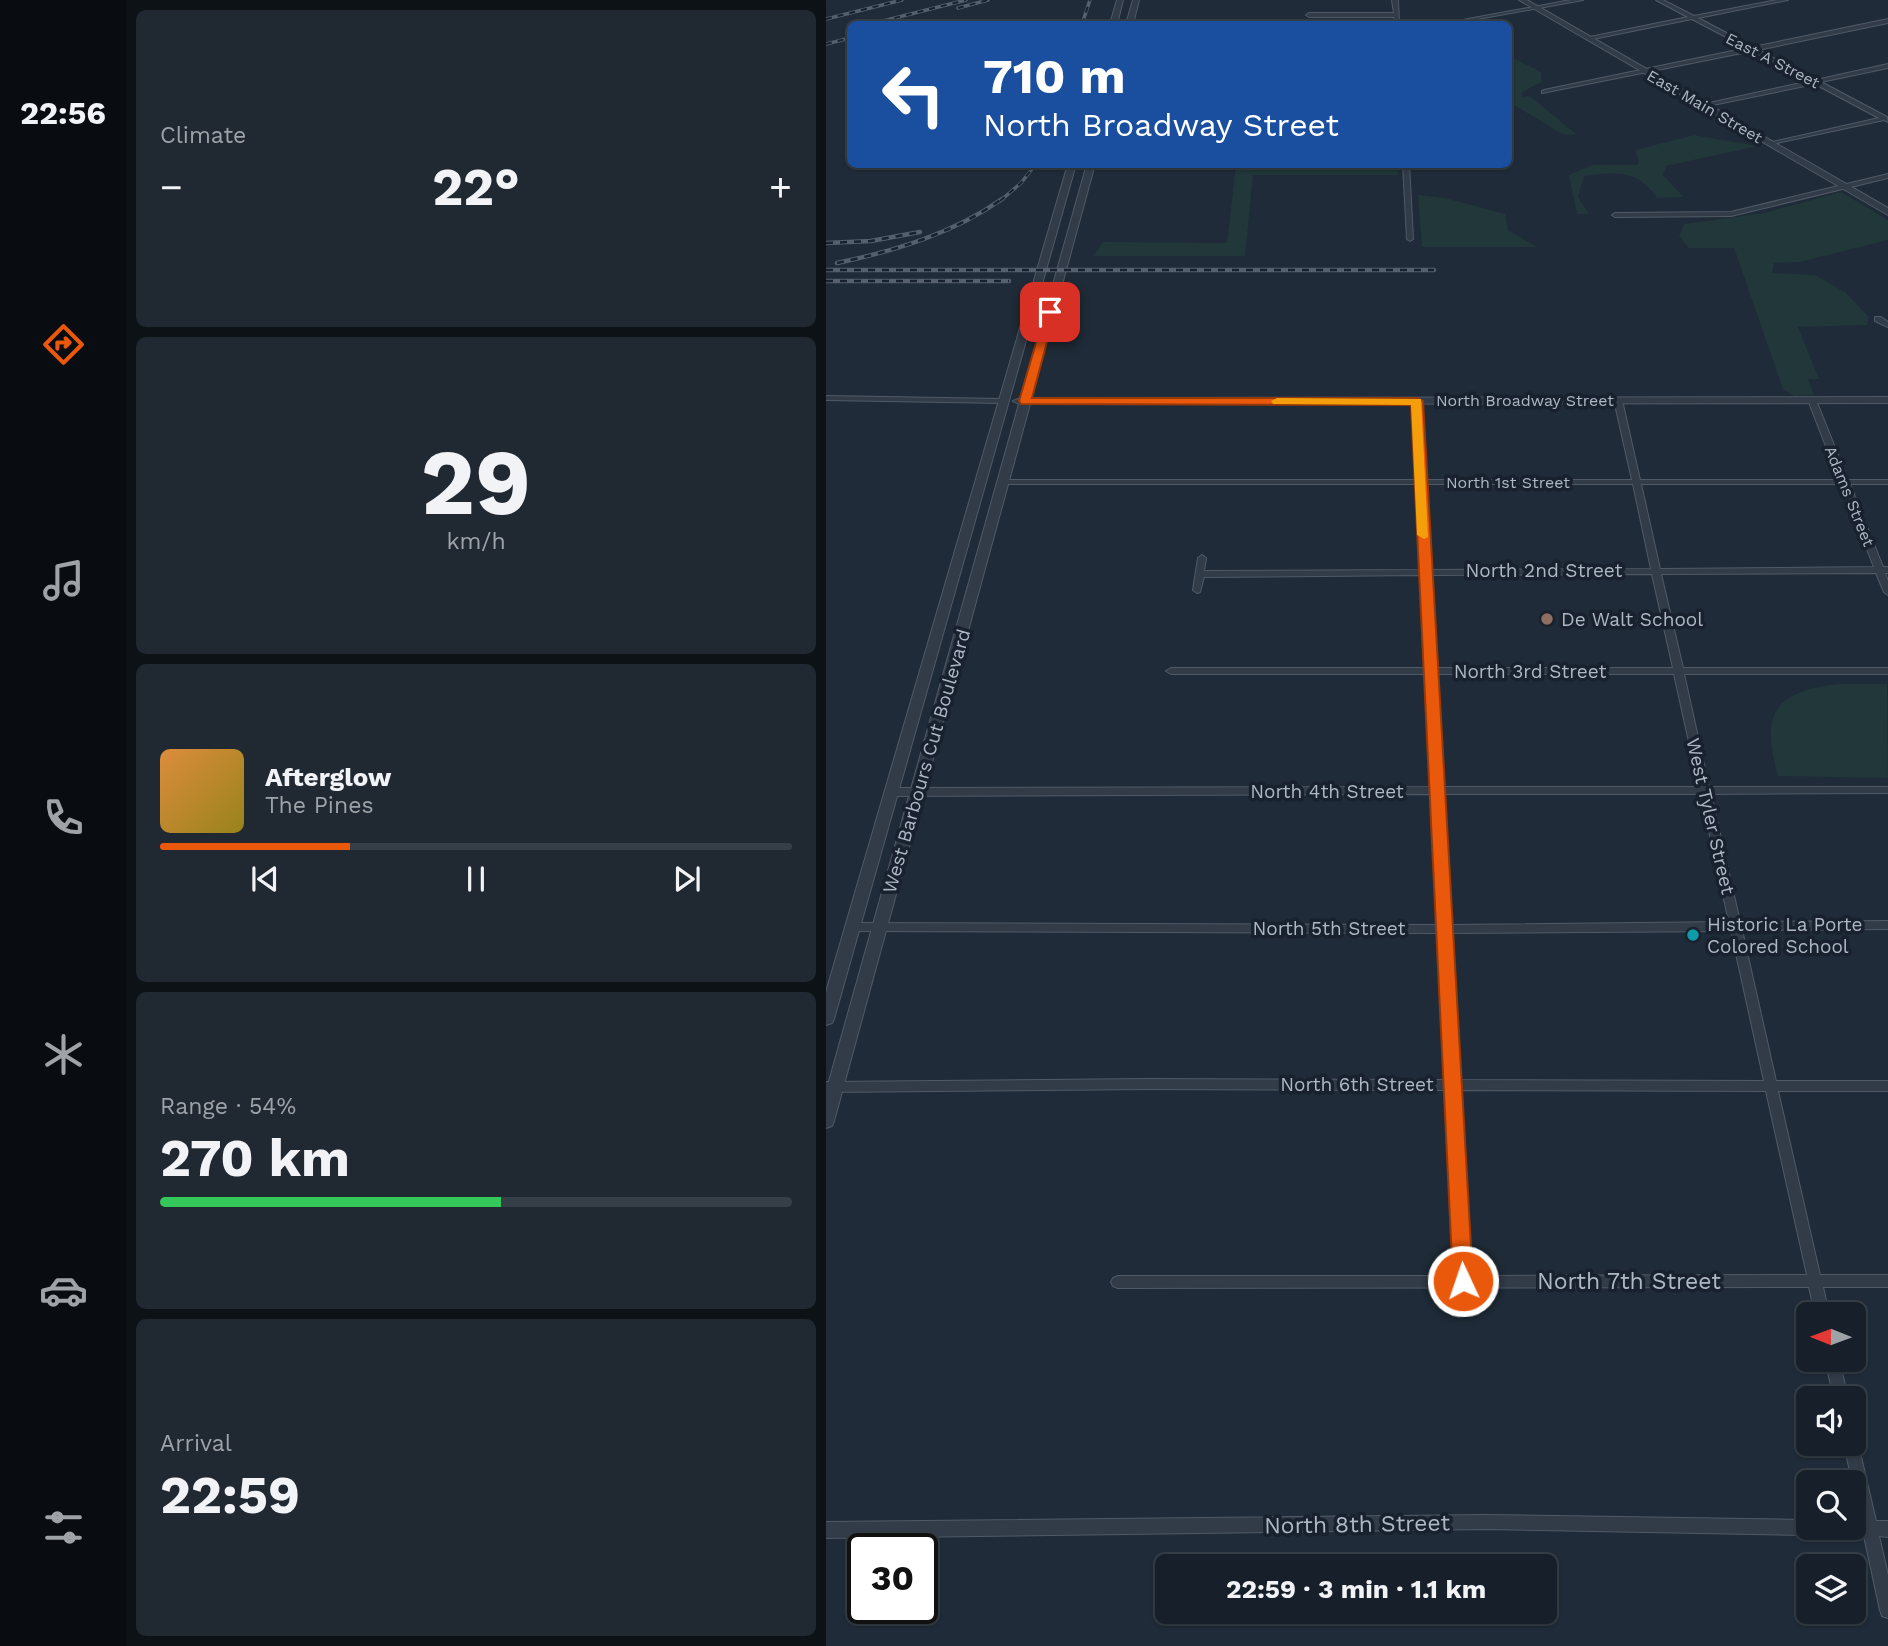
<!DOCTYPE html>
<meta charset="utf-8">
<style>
:root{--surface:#17202a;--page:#202832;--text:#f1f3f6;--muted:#9ea3a8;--line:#363e47;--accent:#ea580c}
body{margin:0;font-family:"Work Sans",sans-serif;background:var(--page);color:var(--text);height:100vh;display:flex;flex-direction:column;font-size:26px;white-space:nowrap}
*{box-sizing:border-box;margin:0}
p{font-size:23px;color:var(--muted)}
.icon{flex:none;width:38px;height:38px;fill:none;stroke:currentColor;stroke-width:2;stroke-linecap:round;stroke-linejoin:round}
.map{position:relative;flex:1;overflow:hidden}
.sheet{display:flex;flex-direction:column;gap:10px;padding:10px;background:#0d1217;width:700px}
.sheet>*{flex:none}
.top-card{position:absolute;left:21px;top:21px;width:665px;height:147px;border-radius:10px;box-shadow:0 2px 5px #0004,0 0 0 2px var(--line);background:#1a4fa0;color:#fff;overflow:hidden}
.needle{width:46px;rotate:271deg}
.fabs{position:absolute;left:970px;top:1302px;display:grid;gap:14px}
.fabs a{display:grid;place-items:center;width:70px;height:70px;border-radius:10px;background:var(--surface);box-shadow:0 2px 5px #0004,0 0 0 2px var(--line);font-size:35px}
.speed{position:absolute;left:21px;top:1533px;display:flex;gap:14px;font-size:35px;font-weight:700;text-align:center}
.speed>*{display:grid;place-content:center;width:91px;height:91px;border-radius:50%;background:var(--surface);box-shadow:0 2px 5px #0004,0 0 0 2px var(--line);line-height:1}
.speed .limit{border:4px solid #111;border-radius:10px;background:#fff;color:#111}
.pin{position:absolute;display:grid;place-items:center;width:60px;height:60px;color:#fff;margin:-30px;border-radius:14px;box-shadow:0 4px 10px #0006}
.me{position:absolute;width:77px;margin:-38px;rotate:357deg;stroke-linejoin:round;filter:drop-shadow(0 0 5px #0008)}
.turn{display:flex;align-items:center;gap:24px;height:147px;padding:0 21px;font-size:32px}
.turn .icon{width:91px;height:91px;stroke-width:2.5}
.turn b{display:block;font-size:49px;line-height:60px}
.big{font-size:52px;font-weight:700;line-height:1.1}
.sheet .card{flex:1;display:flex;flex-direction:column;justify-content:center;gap:10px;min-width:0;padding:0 24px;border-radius:10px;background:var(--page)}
.sheet .dial{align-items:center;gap:0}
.dial b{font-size:91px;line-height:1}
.song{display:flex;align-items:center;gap:21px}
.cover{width:84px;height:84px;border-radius:10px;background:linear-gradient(135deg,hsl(30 70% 55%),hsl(50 70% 35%))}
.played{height:7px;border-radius:4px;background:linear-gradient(90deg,var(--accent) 30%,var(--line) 30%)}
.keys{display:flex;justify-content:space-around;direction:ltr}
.heat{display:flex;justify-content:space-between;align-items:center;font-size:38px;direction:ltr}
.charge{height:10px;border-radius:5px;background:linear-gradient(90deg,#34c759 54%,var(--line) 0)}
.trip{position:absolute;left:329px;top:1554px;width:402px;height:70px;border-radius:10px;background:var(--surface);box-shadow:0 2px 5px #0004,0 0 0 2px var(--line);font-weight:700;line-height:70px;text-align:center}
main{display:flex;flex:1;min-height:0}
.tabs{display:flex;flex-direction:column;width:126px;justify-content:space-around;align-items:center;background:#090d11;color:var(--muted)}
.tabs .icon{width:49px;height:49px}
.tabs .current{color:var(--accent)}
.tabs b{font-size:32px;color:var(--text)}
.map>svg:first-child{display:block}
</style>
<main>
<nav class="tabs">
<b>22:56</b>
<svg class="icon current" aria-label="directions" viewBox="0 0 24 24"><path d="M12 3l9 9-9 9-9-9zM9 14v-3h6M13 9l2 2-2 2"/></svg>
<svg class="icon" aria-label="music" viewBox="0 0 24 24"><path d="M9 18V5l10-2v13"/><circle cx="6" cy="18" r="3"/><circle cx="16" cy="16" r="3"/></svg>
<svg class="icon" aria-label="phone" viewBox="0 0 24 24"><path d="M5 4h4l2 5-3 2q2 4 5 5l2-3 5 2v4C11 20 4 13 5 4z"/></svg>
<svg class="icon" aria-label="climate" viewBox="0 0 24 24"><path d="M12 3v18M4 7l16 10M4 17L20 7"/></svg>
<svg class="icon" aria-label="car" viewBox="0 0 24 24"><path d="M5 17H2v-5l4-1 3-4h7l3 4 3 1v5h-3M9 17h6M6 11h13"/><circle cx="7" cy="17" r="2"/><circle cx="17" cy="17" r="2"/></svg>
<svg class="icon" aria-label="filters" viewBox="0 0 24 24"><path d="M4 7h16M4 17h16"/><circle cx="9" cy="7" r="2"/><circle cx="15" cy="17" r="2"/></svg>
</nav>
<section class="sheet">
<div class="card"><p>Climate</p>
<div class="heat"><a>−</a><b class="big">22°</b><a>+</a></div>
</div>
<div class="card dial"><b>29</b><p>km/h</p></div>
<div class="card">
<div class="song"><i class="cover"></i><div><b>Afterglow</b><p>The Pines</p></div></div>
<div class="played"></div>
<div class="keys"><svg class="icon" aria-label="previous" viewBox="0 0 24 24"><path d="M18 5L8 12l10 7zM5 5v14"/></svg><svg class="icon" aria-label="pause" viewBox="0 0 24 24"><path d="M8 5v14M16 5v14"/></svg><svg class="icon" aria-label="next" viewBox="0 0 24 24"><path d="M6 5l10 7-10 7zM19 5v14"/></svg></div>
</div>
<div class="card"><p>Range · 54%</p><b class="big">270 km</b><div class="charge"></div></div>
<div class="card"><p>Arrival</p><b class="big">22:59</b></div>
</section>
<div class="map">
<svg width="1062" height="1646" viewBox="0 0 1062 1646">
<rect width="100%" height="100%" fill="#1f2b38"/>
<!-- green -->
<path fill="#213739" d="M 690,59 L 715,72 L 715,82 L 696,92 L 696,97 L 704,96 L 751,135 L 736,134 L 683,102 L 683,60 Z
M 868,135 L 932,146 L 840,166 L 837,175 L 858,197 L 831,198 C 812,169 790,172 758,176 L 752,197 L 763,214 L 751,214 L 743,175 L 766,165 L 811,165 L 813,160 L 809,150 Z
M 410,165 L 571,165 L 572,175 L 427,175 L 419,256 L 268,256 L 277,242 L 401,243 Z
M 1015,192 L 1062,220 L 1062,240 L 974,262 L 948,263 L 946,273 L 989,275 L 1019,292 L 1043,317 L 1041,325 L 972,327 L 993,379 L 982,379 L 988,395 L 968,396 L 957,389 L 908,248 L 863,248 L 853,236 L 858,224 L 938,213 Z
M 592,195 L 619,198 L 679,214 L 682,230 L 711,247 L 596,247 Z
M 1012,684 L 1061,684 L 1062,778 L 952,776 C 934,713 948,692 1012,684 Z"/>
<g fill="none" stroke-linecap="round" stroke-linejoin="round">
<defs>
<path id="minor" d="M 566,0 L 572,0 L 573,24 L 569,24 L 568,17 L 483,17 L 480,15 L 483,13 L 568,13 Z
M 745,0 L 757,0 L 624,24 L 615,24 Z
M 830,0 L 837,0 L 868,16 L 951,0 L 962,0 L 872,18 L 927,47 L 1062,19 L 1062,23 L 932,50 L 990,80 L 1062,64 L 1062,68 L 995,82 L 1061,117 L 1062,122 L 1058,120 L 942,145 L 942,143 L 1053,118 L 989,84 L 877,107 L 876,106 L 879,104 L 984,81 L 926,51 L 716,93 L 716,91 L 718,90 L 921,48 L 866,19 L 762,40 L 759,38 L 862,17 Z
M 577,164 L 583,164 L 587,239 L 584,241 L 581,239 Z
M 1062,174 L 1062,178 L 905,216 L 789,217 L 786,215 L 789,213 L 905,212 Z
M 1049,317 L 1055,317 L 1062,322 L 1062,327 L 1049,321 Z
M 0,396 L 177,399 L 181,401 L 177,403 L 0,400 Z
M 789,398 L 792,398 L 796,400 L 814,480 L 1013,480 L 982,400 L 986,398 L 990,400 L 1022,480 L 1062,480 L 1062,484 L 1024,484 L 1057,567 L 1062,567 L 1062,573 L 1059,573 L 1062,581 L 1062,595 L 1058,592 L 1050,573 L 835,574 L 857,668 L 1062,668 L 1062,674 L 858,674 L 883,787 L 1062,787 L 1062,793 L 885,794 L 914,922 L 1062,921 L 1062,929 L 916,930 L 950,1081 L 1062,1081 L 1062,1091 L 952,1091 L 994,1275 L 1062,1275 L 1062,1287 L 997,1287 L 1003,1314 L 989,1314 L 983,1287 L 292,1288 L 287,1286 L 285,1282 L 287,1278 L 292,1276 L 630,1276 L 621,1090 L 322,1089 L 0,1092 L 0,1082 L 322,1079 L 620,1080 L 613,933 L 27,931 L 23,930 L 21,927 L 23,924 L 27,923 L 613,925 L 606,794 L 67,796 L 62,792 L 67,788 L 606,787 L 601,674 L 345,674 L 340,671 L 345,668 L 600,668 L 596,575 L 378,577 L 374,592 L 371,593 L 367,590 L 372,558 L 376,555 L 380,558 L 378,571 L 595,570 L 591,484 L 176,484 L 172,482 L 176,480 L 591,480 L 587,401 L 591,399 L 595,401 L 599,480 L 806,480 L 788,400 ZM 600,484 L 807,484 L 825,569 L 604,570 ZM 815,484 L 1015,484 L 1048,567 L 834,569 ZM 826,574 L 847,668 L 610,668 L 605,575 ZM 610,674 L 848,674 L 873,787 L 616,787 ZM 617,794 L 875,794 L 903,922 L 624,925 ZM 905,931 L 938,1081 L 633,1080 L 624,933 ZM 633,1090 L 940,1091 L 981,1275 L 643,1276 Z
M 999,1360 L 1013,1360 L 1022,1398 L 1008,1398 Z
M 1027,1438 L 1030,1439 L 1032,1444 L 1050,1521 L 1062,1521 L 1062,1537 L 1053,1536 L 1062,1575 L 1062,1618 L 1056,1616 L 1054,1610 L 1038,1536 L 661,1529 L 0,1538 L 0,1522 L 661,1515 L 982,1520 L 982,1528 L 1027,1528 L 1027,1521 L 1035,1521 L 1018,1444 L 1027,1444 Z"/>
<path id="tertiary" d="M 291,0 L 297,0 L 291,24 L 284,24 Z
M 307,0 L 313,0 L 307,24 L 300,24 Z
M 693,0 L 701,0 L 1062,208 L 1062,215 Z
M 242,164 L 250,164 L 8,1019 L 6,1023 L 0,1025 L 0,992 Z
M 261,164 L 269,164 L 205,398 L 1062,397 L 1062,403 L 204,404 L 8,1121 L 6,1126 L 0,1128 L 0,1092 L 193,404 L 187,401 L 195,398 Z"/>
</defs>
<!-- minor casing -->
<use href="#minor" stroke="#505a67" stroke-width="2"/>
<!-- tertiary casing -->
<use href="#tertiary" stroke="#505a67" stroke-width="2"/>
<!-- minor -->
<use href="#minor" fill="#323c49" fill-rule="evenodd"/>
<!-- tertiary -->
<use href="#tertiary" fill="#323c49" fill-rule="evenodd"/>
<defs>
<path id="rail-far1" d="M 132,8 L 162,0
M 0,19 L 76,0
M 45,24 L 140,0
M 256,24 L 264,0
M 0,44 L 24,38
M 174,201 L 195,183 L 210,164"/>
<path id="rail" d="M 0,243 L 45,241 L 94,232
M 11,263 C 69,251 128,233 176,199
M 0,270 L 608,270
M 0,281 L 183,281"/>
</defs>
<!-- rail-far1 casing -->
<use href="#rail-far1" stroke="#546070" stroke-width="3.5"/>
<!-- rail casing -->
<use href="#rail" stroke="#546070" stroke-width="4.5"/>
<!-- rail-far1 -->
<use href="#rail-far1" stroke="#18212d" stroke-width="2" stroke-dasharray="6" stroke-linecap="butt"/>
<!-- rail -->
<use href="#rail" stroke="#18212d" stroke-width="2.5" stroke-dasharray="7" stroke-linecap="butt"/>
</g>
<!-- route -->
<path fill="#ea580c" stroke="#983908" stroke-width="2" d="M 224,308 L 229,312 L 206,398 L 591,398 L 597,401 L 647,1281 L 644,1288 L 637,1290 L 630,1288 L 627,1281 L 585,405 L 195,404 L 193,401 L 219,312 Z"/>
<!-- slow -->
<path fill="#f59e0b" d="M 451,398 L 595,399 L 602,537 L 598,539 L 591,535 L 585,405 L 447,404 L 445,401 Z"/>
<!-- markers -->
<circle fill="#8d6e63" stroke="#18212d" stroke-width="2.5" cx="721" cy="619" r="7"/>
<circle fill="#0f9aa8" stroke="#18212d" stroke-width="2.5" cx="867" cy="935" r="7"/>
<g text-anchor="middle" stroke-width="7" stroke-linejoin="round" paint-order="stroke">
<!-- far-street labels -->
<g font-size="16" fill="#adb7c6" stroke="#18212d">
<text transform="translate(947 60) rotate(27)" y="6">East A Street</text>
<text transform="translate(879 106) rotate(30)" y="6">East Main Street</text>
<text x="699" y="406">North Broadway Street</text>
<text x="682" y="488">North 1st Street</text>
<text transform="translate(1024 496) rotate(68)" y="6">Adams Street</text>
</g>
<!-- street labels -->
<g font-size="19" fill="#adb7c6" stroke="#18212d">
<text x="718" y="577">North 2nd Street</text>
<text x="704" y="678">North 3rd Street</text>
<text transform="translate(100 761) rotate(-74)" y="7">West Barbours Cut Boulevard</text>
<text x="501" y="798">North 4th Street</text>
<text transform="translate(885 816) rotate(77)" y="7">West Tyler Street</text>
<text x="503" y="935">North 5th Street</text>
<text x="531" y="1091">North 6th Street</text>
</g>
<!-- poi labels -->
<g font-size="19" fill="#adb7c6" stroke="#18212d" text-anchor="start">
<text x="735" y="626">De Walt School</text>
<text x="881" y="931">Historic La Porte<tspan x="881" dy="22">Colored School</tspan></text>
</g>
<!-- near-street labels -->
<g font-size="23" fill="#adb7c6" stroke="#18212d">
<text x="803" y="1289">North 7th Street</text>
<text transform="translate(531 1524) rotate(-1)" y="8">North 8th Street</text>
</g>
</g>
</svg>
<div class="fabs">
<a><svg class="needle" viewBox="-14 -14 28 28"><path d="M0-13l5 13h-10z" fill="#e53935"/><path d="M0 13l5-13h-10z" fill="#9ea3a8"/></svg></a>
<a><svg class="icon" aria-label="sound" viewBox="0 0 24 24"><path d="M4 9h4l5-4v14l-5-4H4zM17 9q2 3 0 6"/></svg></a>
<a><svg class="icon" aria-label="search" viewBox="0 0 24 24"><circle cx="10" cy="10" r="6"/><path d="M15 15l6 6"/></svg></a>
<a><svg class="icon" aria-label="layers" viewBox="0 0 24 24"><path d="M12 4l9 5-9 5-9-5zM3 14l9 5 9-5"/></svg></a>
</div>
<div class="speed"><div class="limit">30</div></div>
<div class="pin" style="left:224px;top:312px;background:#d93025"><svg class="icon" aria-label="arrive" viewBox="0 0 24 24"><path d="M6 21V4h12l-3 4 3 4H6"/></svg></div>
<svg class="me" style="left:637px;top:1281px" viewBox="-20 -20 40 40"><circle r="17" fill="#ea580c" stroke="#fff" stroke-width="3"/><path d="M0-11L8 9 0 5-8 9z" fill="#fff"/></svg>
<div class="trip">22:59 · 3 min · 1.1 km</div>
<div class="top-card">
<div class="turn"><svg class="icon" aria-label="left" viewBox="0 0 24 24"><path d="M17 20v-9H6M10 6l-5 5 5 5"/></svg><div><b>710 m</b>North Broadway Street</div></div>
</div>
</div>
</main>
